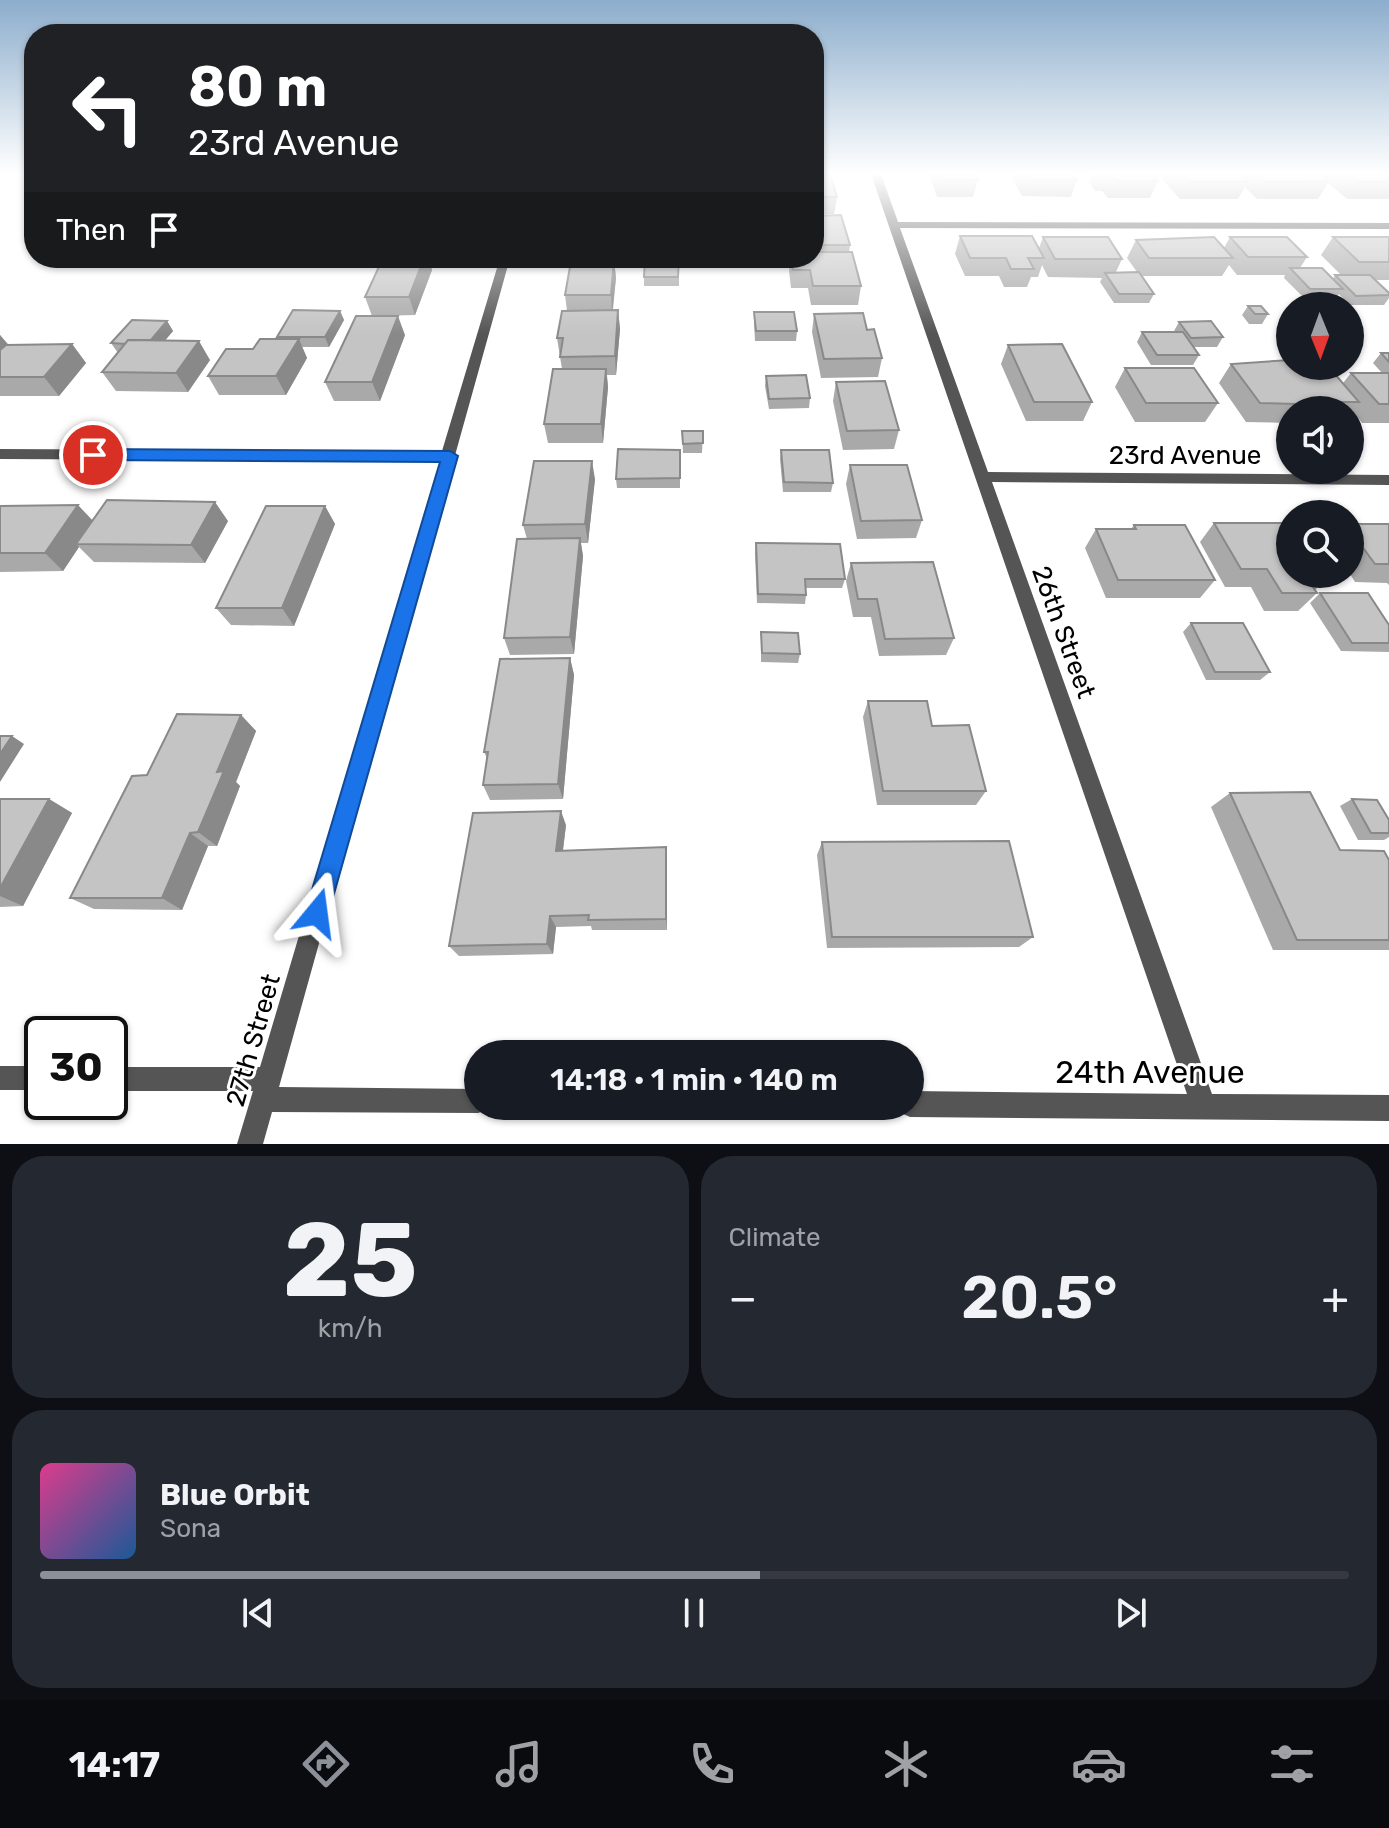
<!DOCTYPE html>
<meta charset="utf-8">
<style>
:root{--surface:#171b24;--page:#242831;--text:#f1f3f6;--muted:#9ea1a6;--line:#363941;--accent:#8c9099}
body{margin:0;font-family:Rubik,sans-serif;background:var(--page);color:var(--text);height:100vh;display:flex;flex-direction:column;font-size:30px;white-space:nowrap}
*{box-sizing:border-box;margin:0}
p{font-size:26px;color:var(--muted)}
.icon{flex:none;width:44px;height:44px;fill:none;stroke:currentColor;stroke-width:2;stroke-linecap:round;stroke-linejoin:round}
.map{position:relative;height:1144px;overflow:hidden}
.sheet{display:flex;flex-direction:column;gap:12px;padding:12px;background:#0d0f14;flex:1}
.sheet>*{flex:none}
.guide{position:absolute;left:24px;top:24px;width:800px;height:244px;border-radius:32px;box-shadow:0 2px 6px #0004;background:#202124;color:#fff;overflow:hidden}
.needle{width:52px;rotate:179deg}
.controls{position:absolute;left:1276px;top:292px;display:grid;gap:16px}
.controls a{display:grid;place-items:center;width:88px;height:88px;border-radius:50%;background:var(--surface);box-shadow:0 2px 6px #0004;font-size:40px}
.speed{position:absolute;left:24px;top:1016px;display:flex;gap:16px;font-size:40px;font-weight:700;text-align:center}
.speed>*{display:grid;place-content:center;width:104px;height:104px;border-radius:50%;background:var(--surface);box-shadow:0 2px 6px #0004;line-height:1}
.speed .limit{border:4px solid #111;border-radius:12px;background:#fff;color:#111}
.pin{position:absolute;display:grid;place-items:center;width:68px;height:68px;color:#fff;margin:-34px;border:4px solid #fff;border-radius:50%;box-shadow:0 2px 8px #0007}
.me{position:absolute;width:88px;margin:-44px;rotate:16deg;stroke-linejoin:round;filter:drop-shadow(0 0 6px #0008)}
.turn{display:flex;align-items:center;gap:28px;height:168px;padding:0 32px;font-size:36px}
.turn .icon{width:104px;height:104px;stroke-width:2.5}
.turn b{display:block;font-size:56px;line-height:68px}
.then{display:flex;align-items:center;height:76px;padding:0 32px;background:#0003;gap:16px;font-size:30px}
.big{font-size:60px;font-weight:600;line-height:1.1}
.sheet .card{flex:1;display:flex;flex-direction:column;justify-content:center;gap:12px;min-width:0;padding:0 28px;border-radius:32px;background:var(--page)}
.sheet .dial{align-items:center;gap:0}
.dial b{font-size:104px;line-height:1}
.song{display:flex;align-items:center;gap:24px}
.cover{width:96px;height:96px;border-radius:12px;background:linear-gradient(135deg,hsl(330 70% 55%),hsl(210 70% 35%))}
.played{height:8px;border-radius:4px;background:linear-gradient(90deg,var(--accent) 55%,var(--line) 55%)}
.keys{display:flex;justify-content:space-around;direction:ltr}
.heat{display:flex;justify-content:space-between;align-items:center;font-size:44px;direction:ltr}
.sheet .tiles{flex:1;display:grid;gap:12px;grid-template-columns:1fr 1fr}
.card:last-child{grid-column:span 2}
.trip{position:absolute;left:464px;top:1040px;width:460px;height:80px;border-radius:40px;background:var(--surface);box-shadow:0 2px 6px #0004;font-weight:600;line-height:80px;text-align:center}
.tabs{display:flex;height:128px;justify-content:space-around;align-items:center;background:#090b0e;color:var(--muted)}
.tabs .icon{width:56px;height:56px}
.tabs .selected{color:var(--accent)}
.tabs b{font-size:36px;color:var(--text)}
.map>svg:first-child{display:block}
</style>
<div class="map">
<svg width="1389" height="1144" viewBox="0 0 1389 1144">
<rect width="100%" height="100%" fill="#fff"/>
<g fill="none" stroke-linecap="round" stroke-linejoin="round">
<!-- street -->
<path fill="#555" fill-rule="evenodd" d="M 871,174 L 881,174 L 898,222 L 1389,223 L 1389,229 L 900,228 L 988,472 L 1389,475 L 1389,485 L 992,482 L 1212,1094 L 1389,1095 L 1389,1121 L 910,1117 L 901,1113 L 898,1106 L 910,1106 L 910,1091 L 1187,1094 Z
M 500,258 L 510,258 L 279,1087 L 478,1089 L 478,1106 L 488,1106 L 487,1110 L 478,1113 L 272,1112 L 263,1144 L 237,1144 L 253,1091 L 110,1091 L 110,1067 L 260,1067 L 440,461 L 0,459 L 0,449 L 442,451 Z
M 0,1066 L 42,1066 L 42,1090 L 0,1090 Z"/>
</g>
<!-- wall -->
<path fill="#a9a9a9" d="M 814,174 L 837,197 L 834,214 L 814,214 Z
M 929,174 L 975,174 L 978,180 L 973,197 L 937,197 Z
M 990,174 L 1013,174 L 991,175 Z
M 1015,174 L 1073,174 L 1077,180 L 1071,197 L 1022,196 L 1013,180 Z
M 1092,174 L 1240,174 L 1242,176 L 1243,174 L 1389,174 L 1389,199 L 1347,199 L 1328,183 L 1318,199 L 1257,199 L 1245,187 L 1238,199 L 1180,199 L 1163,180 L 1164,177 L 1155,177 L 1158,181 L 1150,198 L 1108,198 L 1102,191 L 1095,191 L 1089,182 Z
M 814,216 L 850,245 L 849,252 L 861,286 L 858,305 L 811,305 L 808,288 L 791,288 L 789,271 L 790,259 L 776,259 L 814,258 Z
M 960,236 L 1039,248 L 1043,237 L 1122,259 L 1116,272 L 1137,272 L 1127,258 L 1136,240 L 1224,248 L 1230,237 L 1307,257 L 1300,268 L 1333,279 L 1335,275 L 1341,275 L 1321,255 L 1333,237 L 1389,237 L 1389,280 L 1375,280 L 1389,293 L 1389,298 L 1384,305 L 1349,305 L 1339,294 L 1336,298 L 1304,298 L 1284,278 L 1285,275 L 1237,275 L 1229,265 L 1222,276 L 1142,276 L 1154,294 L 1149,303 L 1114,303 L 1100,282 L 1102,278 L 1048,277 L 1042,265 L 1038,277 L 1031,277 L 1027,287 L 1004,287 L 999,276 L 965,276 L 955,254 Z
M 383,258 L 429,258 L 432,270 L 415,315 L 372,316 L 365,297 Z
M 584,258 L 641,258 L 641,259 L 584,260 Z
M 679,258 L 679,286 L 644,286 L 644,277 Z
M 614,260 L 616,278 L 613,310 L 618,310 L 620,329 L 616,375 L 607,375 L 608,387 L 603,443 L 548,443 L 544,424 L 562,369 L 557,338 L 567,311 L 565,295 Z
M 1248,306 L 1268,314 L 1262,324 L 1249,324 L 1242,315 Z
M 340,311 L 344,320 L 329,347 L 302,347 L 307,358 L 286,395 L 219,395 L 208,376 L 278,339 L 277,337 Z
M 754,312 L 797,331 L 796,341 L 755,341 L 754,322 Z
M 814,314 L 867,330 L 882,358 L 878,377 L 821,378 L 812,332 Z
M 167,321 L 173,331 L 165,340 L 210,360 L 188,392 L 116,391 L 102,372 L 118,353 L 111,343 Z
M 1179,322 L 1223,337 L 1217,347 L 1193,347 L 1199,355 L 1193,365 L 1151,365 L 1137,342 L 1142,332 L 1174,331 Z
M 0,335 L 8,344 L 72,344 L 86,363 L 59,396 L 0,396 Z
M 405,335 L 380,401 L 334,401 L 325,382 Z
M 1008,345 L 1092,402 L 1083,421 L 1026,421 L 1001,364 Z
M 1381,353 L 1389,353 L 1389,423 L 1362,423 L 1352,410 L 1350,413 L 1350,410 L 1290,410 L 1290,423 L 1246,422 L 1219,383 L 1231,364 L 1343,383 L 1351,373 L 1382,373 L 1373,363 Z
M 1125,368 L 1218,403 L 1205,422 L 1135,422 L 1115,387 Z
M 766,376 L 810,398 L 809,408 L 769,409 L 765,386 Z
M 836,382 L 899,430 L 894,449 L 843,450 L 833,401 Z
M 682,431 L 703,431 L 702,453 L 683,453 Z
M 680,450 L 680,488 L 617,488 L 616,479 Z
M 781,450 L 833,483 L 831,492 L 783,492 L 780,459 Z
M 850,465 L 922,520 L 916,538 L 857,539 L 846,484 Z
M 595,479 L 588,543 L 581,543 L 583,556 L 574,654 L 510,655 L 504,638 L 527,539 L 523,525 Z
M 0,506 L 93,521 L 228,521 L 205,563 L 94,562 L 79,547 L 63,571 L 0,572 Z
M 325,506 L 335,524 L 294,626 L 231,625 L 216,608 Z
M 1214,523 L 1290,574 L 1331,574 L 1316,589 L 1314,589 L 1317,593 L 1298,611 L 1264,611 L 1251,587 L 1225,587 L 1200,542 Z
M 1350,524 L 1389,524 L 1389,585 L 1387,583 L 1355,582 L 1350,574 Z
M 1134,525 L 1215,580 L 1200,598 L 1106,598 L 1085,548 L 1096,529 L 1131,529 Z
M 756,543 L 845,579 L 842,588 L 806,588 L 806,595 L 805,604 L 757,603 L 755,553 Z
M 851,563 L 954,638 L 946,655 L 879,656 L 871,617 L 853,617 L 846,581 Z
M 1320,593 L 1389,625 L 1389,652 L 1341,651 L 1310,603 Z
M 1191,623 L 1270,672 L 1260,680 L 1206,680 L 1183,632 Z
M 761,632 L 800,654 L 798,663 L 761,662 Z
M 570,658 L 574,675 L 563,799 L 490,800 L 483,785 L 487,758 L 484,752 Z
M 868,701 L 932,726 L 986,791 L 976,805 L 877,805 L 863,717 Z
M 241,715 L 256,731 L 236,782 L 240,786 L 217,846 L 208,846 L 182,910 L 94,909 L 70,898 L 147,775 Z
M 1230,793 L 1340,850 L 1389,858 L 1389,950 L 1273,950 L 1211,807 Z
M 0,799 L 49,799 L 72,813 L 23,906 L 0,907 Z
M 1352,799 L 1389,820 L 1389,837 L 1384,840 L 1358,840 L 1340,806 Z
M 566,825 L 563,851 L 666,847 L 667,930 L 592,930 L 591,926 L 556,927 L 553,954 L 459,956 L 449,946 Z
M 822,842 L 1033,937 L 1019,947 L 827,948 L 817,855 Z"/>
<!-- shaded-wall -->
<path fill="#898989" d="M 424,258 L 429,258 L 432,270 L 415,315 L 409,297 Z
M 614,260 L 616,278 L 612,313 L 611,295 Z
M 618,310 L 620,329 L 616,375 L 615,356 Z
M 340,311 L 344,320 L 329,347 L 325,337 Z
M 398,316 L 405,335 L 380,401 L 372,382 Z
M 167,321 L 173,331 L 154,354 L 148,344 Z
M 0,335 L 8,345 L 0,354 Z
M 299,339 L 307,358 L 286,395 L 276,376 Z
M 199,341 L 210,360 L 188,392 L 176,373 Z
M 72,344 L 86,363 L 59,396 L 44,377 Z
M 606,369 L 608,387 L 603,443 L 601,424 Z
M 592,461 L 595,479 L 588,543 L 585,524 Z
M 215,502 L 228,521 L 205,563 L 191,545 Z
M 78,505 L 95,523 L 76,544 L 79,547 L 63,571 L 45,553 Z
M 325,506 L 335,524 L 294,626 L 282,608 Z
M 580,538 L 583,556 L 574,654 L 570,637 Z
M 570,658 L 574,675 L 563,799 L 558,784 Z
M 241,715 L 256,731 L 236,782 L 240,786 L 217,846 L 198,832 L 217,772 Z
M 12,736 L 24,744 L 0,782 L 0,754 Z
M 49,799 L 72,813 L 23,906 L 0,896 L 0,888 Z
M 561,811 L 566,825 L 561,864 L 556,851 Z
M 190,833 L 208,846 L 182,910 L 162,898 Z
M 666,847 L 667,860 L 667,930 L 666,919 Z
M 550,916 L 556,927 L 553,954 L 547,944 Z"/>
<!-- building -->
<path fill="#c4c4c4" stroke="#898989" stroke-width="2" d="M 814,174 L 830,174 L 837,197 L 814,197 Z
M 939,174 L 975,174 L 978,180 L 941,180 Z
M 1025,174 L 1073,174 L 1077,180 L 1028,179 Z
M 1110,174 L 1152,174 L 1158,181 L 1115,181 Z
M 1181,174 L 1240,174 L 1248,182 L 1188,182 Z
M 1258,174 L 1321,174 L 1329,181 L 1267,182 Z
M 1348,174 L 1389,174 L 1389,182 L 1358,182 Z
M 841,215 L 850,245 L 814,245 L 814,216 Z
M 960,236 L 1032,236 L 1044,258 L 1028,258 L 1034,269 L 1011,269 L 1006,258 L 970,258 Z
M 1043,237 L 1108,237 L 1122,259 L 1055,259 Z
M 1214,237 L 1233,258 L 1149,258 L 1136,240 Z
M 1230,237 L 1287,237 L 1307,257 L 1248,257 Z
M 1333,237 L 1389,237 L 1389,262 L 1359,262 Z
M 814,252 L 852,252 L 861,286 L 813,286 L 810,270 L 793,270 L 791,258 L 814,258 Z
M 383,258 L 424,258 L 409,297 L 365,297 Z
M 645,258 L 679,258 L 678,277 L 644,277 Z
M 614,260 L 611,295 L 565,295 L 571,261 Z
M 1290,268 L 1322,268 L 1343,289 L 1310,289 Z
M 1139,272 L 1154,294 L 1119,294 L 1105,273 Z
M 1335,275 L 1370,275 L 1389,293 L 1389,295 L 1356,296 Z
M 1248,306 L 1261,306 L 1268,314 L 1255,314 Z
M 293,310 L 340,311 L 325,337 L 277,337 Z
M 618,310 L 615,356 L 560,357 L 563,338 L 557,338 L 562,311 Z
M 754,312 L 794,312 L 797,331 L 756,331 Z
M 863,313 L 867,330 L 874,329 L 882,358 L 824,359 L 814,314 Z
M 356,316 L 398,316 L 372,382 L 325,382 Z
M 132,320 L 167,321 L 151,340 L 128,340 L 125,344 L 111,343 Z
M 1211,321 L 1223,337 L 1191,338 L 1179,322 Z
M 1142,332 L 1183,332 L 1199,355 L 1157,355 Z
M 260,339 L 299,339 L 276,376 L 208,376 L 226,349 L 253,349 Z
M 128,340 L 199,341 L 176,373 L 102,372 Z
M 72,344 L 44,377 L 0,377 L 0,350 L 6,345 Z
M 1062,344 L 1092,402 L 1034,402 L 1008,345 Z
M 1381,353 L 1389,353 L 1389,362 Z
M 1290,360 L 1290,366 L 1328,366 L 1359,402 L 1331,402 L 1333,405 L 1260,403 L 1231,364 Z
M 1125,368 L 1194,368 L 1218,403 L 1146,403 Z
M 553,369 L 606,369 L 601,424 L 544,424 Z
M 1351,373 L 1389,373 L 1389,404 L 1379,404 Z
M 806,375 L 810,398 L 769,399 L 766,376 Z
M 885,381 L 899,430 L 847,431 L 836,382 Z
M 682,431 L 703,431 L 703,443 L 683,444 Z
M 618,449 L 680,450 L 680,478 L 616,479 Z
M 781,450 L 829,450 L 833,483 L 784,482 Z
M 534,461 L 592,461 L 585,524 L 523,525 Z
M 850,465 L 907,465 L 922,520 L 861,521 Z
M 107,500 L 215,502 L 191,545 L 76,544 Z
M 78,505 L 45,553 L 0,553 L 0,506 Z
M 266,506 L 325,506 L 282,608 L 216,608 Z
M 1214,523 L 1290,523 L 1290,574 L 1304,574 L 1317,593 L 1282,593 L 1267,569 L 1241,569 Z
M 1350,524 L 1389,524 L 1389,564 L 1375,564 L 1350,530 Z
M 1134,525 L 1185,525 L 1215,580 L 1118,580 L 1096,529 L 1136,529 Z
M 580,538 L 570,637 L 504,638 L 517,539 Z
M 756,543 L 840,544 L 845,579 L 805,579 L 806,595 L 758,594 Z
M 933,562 L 954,638 L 885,639 L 877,599 L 858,599 L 851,563 Z
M 1320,593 L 1368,593 L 1389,625 L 1389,643 L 1352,643 Z
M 1191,623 L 1243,623 L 1270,672 L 1215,672 Z
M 761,632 L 798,633 L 800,654 L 762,653 Z
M 570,658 L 558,784 L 483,785 L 488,752 L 484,752 L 500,659 Z
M 868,701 L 927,701 L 932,726 L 969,725 L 986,791 L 883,791 Z
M 177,714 L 241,715 L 217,772 L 224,771 L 198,832 L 190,833 L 162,898 L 70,898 L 132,776 L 147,775 Z
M 0,736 L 12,736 L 0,754 Z
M 1310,792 L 1340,850 L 1384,851 L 1389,860 L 1389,940 L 1297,940 L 1230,793 Z
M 0,799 L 49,799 L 0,888 Z
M 1352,799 L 1377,800 L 1389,820 L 1389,833 L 1371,833 Z
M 561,811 L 556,851 L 666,847 L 666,919 L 588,920 L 589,915 L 550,916 L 547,944 L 449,946 L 473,813 Z
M 1009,841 L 1033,937 L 832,937 L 822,842 Z"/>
<!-- sky -->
<linearGradient id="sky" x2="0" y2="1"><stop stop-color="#8cadcc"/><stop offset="0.52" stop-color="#fff"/><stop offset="1" stop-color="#fff" stop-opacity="0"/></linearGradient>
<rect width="1389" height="334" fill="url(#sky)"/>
<!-- route -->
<path fill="#1a73e8" stroke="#114b97" stroke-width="2" d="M 93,449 L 450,451 L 458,456 L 326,922 L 317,926 L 308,922 L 305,913 L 440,462 L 93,460 L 85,455 Z"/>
<g text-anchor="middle" stroke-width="6" stroke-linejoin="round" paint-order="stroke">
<!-- street labels -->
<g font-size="26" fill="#000" stroke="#fff">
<text x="1185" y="464">23rd Avenue</text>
<text transform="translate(1064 632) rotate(70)" y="9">26th Street</text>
<text transform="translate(253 1040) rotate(-74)" y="9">27th Street</text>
</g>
<!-- near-street labels -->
<g font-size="32" fill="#000" stroke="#fff">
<text x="1150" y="1083">24th Avenue</text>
</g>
</g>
</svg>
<div class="controls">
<a><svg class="needle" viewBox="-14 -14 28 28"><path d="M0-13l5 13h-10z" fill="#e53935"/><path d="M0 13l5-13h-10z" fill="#9ea1a6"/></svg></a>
<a><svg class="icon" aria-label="sound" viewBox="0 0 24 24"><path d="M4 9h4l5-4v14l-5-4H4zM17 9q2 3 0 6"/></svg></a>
<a><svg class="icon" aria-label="search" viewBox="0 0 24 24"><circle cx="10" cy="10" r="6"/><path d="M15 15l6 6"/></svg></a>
</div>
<div class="speed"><div class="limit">30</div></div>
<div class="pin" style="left:93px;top:455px;background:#d93025"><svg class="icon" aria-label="arrive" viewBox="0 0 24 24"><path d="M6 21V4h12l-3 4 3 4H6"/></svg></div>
<svg class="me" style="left:317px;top:913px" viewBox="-20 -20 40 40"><path d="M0-17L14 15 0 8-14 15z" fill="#1a73e8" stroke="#fff" stroke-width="4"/></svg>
<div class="trip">14:18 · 1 min · 140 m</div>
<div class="guide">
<div class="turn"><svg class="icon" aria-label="left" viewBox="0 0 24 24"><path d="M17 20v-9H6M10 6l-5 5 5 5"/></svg><div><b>80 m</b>23rd Avenue</div></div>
<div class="then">Then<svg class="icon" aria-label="arrive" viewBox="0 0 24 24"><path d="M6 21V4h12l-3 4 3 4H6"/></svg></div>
</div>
</div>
<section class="sheet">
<div class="tiles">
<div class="card dial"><b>25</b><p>km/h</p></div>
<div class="card"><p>Climate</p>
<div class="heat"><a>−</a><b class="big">20.5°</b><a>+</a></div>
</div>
<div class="card">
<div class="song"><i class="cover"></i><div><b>Blue Orbit</b><p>Sona</p></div></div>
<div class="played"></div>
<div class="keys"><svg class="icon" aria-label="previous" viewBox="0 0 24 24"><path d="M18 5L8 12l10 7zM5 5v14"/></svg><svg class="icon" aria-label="pause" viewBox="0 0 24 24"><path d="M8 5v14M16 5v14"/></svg><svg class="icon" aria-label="next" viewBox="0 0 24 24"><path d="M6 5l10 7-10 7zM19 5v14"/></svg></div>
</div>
</div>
</section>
<nav class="tabs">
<b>14:17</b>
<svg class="icon selected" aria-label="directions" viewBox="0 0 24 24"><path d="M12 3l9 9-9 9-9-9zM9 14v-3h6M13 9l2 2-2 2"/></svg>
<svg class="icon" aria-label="music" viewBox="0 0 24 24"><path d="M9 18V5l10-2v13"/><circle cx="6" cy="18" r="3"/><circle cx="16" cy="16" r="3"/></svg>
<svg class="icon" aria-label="phone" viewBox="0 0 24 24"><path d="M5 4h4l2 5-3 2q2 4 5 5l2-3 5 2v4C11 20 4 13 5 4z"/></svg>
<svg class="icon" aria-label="climate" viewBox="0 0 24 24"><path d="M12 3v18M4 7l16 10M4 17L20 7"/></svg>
<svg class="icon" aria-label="car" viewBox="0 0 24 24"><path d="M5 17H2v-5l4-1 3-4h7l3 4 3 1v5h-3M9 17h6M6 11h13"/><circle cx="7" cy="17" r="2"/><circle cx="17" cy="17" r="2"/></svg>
<svg class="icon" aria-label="filters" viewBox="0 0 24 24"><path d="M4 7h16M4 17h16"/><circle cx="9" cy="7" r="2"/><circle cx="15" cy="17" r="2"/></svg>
</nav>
